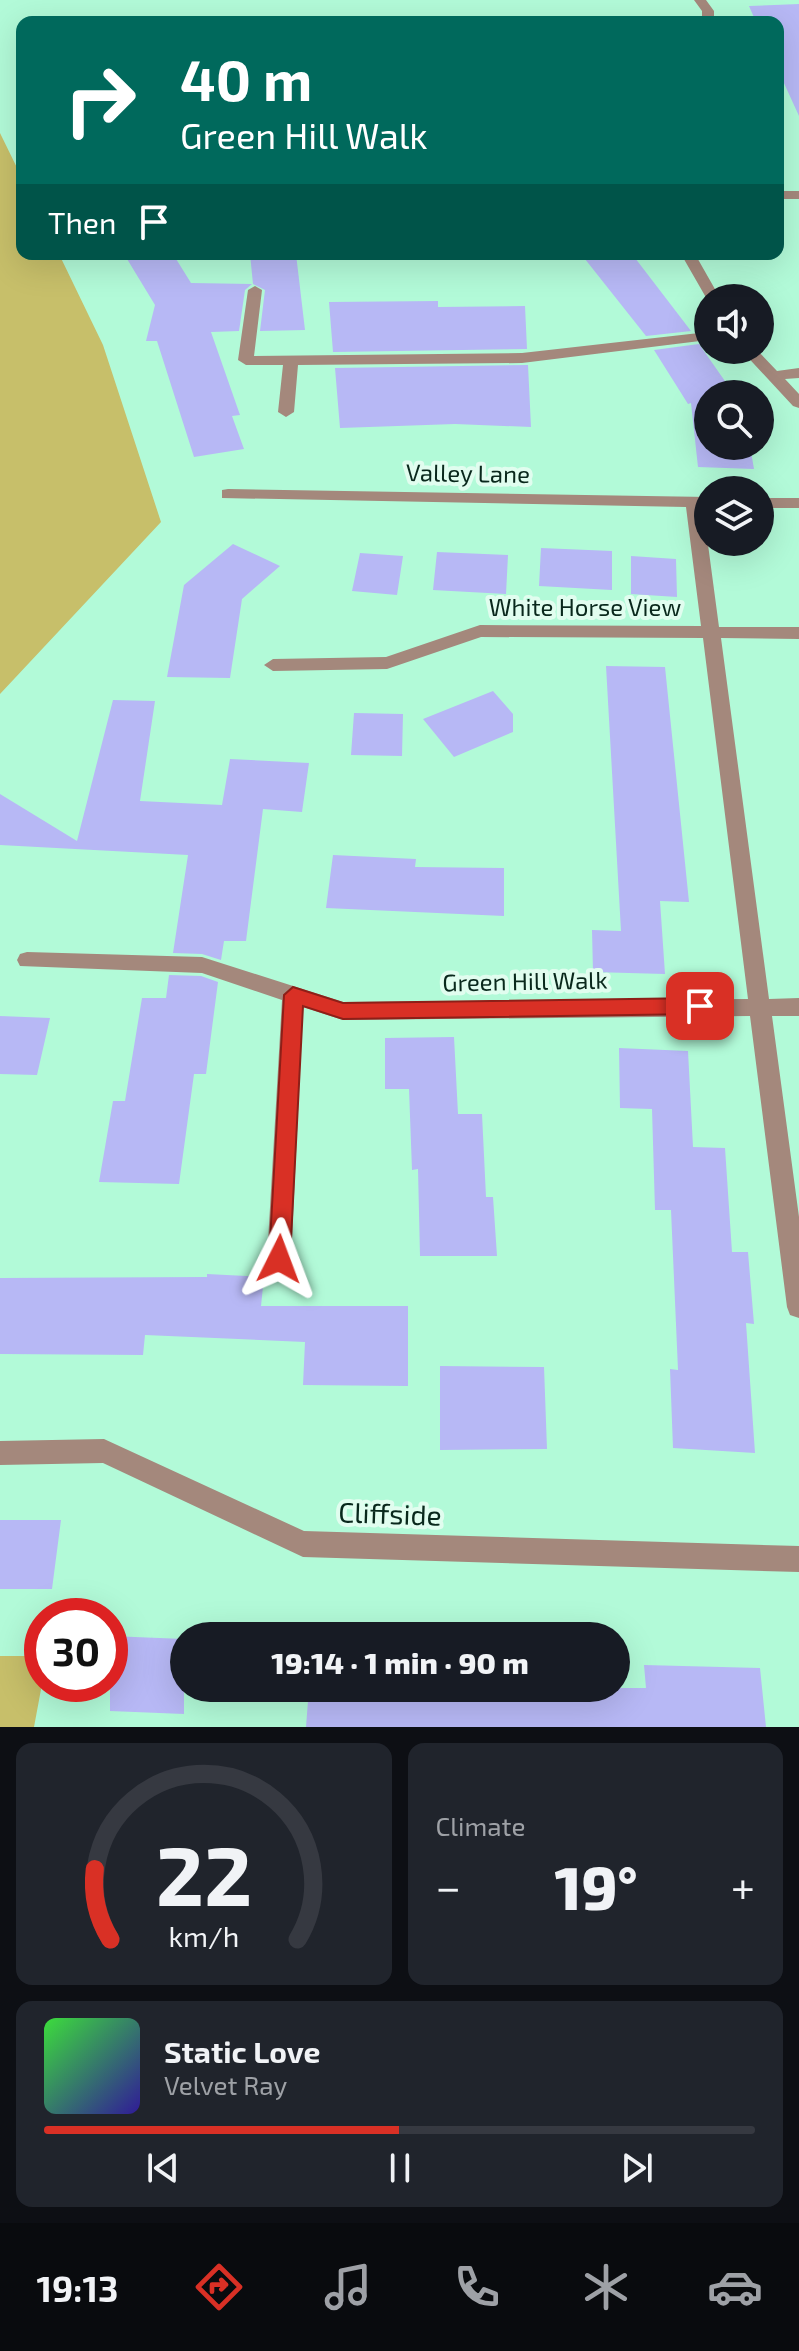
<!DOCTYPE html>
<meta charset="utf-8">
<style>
:root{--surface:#171b24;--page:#20242c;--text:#f1f3f6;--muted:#9ea1a6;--line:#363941;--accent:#d93025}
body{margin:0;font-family:"Exo 2",sans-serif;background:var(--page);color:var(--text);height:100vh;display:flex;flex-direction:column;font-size:30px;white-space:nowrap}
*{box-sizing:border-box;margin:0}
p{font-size:26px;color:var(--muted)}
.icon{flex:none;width:44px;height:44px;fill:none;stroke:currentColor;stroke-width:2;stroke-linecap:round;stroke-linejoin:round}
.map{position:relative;height:1727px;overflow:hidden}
.sheet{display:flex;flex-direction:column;gap:16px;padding:16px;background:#0d0f14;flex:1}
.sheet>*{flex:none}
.guide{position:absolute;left:16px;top:16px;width:768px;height:244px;border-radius:16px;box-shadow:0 8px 32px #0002;background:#00695c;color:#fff;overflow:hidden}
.tools{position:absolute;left:694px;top:284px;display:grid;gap:16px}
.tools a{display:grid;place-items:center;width:80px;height:80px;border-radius:50%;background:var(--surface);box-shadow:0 8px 32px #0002;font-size:40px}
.speed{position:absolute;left:24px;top:1598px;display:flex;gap:16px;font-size:40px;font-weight:700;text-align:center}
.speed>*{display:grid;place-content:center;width:104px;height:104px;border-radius:50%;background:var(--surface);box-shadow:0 8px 32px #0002;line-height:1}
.speed .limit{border:12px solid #d22;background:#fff;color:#111}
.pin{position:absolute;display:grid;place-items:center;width:68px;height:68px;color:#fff;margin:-34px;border-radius:16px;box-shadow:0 4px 12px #0006}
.me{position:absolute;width:88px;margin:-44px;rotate:3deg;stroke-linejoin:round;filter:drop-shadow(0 0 6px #0008)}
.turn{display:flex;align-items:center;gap:28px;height:168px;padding:0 32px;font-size:36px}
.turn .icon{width:104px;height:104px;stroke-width:2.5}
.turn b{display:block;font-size:56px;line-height:68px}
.then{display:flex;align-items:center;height:76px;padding:0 32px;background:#0003;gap:16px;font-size:30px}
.big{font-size:60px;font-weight:800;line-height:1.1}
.sheet .widget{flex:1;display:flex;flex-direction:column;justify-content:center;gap:12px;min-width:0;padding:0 28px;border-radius:16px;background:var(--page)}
.sheet .dial{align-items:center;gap:0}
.dial svg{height:208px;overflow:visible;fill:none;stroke:var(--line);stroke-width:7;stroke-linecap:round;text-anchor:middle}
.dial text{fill:var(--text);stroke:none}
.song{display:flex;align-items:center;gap:24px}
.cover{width:96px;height:96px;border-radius:12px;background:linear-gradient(135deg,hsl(120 70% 55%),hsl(250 70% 35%))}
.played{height:8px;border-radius:4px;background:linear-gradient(90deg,var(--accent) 50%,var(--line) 50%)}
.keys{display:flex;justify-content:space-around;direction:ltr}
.heat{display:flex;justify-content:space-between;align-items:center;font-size:44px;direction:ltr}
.sheet .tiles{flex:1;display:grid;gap:16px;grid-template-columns:1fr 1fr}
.widget:last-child{grid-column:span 2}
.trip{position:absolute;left:170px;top:1622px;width:460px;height:80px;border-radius:40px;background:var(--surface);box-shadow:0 8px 32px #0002;font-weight:800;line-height:80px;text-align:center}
.tab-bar{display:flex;height:128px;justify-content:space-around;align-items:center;background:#090b0e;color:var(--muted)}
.tab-bar .icon{width:56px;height:56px}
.tab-bar .active{color:var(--accent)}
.tab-bar b{font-size:36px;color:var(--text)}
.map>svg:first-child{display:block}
</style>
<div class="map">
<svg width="799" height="1727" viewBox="0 0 799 1727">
<rect width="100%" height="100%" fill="#b2fad8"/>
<!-- green -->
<path fill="#c7bf6a" d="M 0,133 L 22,178 L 22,254 L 59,254 L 103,345 L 161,522 L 0,694 Z
M 0,1656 L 42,1656 L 42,1684 L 34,1727 L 0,1727 Z"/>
<!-- building -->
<path fill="#b7b8f5" d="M 799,4 L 799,116 L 778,70 L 778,22 L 756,22 L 749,6 Z
M 124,254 L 173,254 L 191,283 L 252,284 L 245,290 L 239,331 L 211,332 L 240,415 L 232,416 L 244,449 L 194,457 L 157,341 L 146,341 L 155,305 Z
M 250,254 L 296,254 L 305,330 L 260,331 L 265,290 L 253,284 Z
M 581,254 L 632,254 L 691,331 L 646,336 Z
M 438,301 L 438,307 L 525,306 L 527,349 L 333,352 L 329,302 Z
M 699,344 L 734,394 L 708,394 L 708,446 L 750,446 L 754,469 L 698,467 L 691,403 L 688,404 L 654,350 Z
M 528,365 L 531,427 L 455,424 L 340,428 L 335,368 Z
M 233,544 L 280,566 L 242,599 L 230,678 L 167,677 L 184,585 Z
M 541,548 L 612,551 L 612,590 L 539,586 Z
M 437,552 L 508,555 L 506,594 L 433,590 Z
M 360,553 L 403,556 L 397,595 L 352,591 Z
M 631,556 L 676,559 L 677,597 L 631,594 Z
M 606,666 L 665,667 L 689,902 L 660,901 L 665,974 L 593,972 L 592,930 L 621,931 Z
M 493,691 L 513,714 L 513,732 L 454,757 L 423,719 Z
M 113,700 L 155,701 L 140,801 L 222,805 L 230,759 L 309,763 L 302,812 L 263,809 L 246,941 L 224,941 L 221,960 L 202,954 L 173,953 L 188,855 L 0,845 L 0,794 L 77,841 Z
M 354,713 L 403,714 L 402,756 L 351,755 Z
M 333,855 L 416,859 L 415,867 L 504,868 L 504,916 L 326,908 Z
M 169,975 L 201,976 L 218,982 L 206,1074 L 194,1074 L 179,1184 L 99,1182 L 113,1101 L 125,1101 L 142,998 L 166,998 Z
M 0,1016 L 50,1018 L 37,1075 L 0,1074 Z
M 454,1037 L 458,1114 L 482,1114 L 486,1197 L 493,1197 L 497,1256 L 420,1256 L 418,1169 L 412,1170 L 409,1089 L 385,1089 L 385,1038 Z
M 619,1048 L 688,1051 L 693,1147 L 725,1148 L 732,1252 L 748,1252 L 754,1324 L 746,1323 L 755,1453 L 673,1448 L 670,1369 L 678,1370 L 671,1210 L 655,1210 L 652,1109 L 620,1108 Z
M 207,1274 L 264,1277 L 261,1306 L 408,1306 L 408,1386 L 303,1385 L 305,1342 L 145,1335 L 143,1355 L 0,1354 L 0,1278 L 207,1277 Z
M 440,1366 L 544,1367 L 547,1449 L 440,1450 Z
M 0,1520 L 61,1520 L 52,1589 L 0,1589 Z
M 110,1636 L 184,1639 L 184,1714 L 110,1711 Z
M 644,1665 L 760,1668 L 766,1727 L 306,1727 L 309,1688 L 646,1688 Z"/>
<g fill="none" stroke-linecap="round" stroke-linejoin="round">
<!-- street -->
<path fill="#a4887c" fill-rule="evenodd" d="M 694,0 L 706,0 L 714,11 L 714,22 L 702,22 L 702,11 Z
M 778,191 L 799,191 L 799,199 L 778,199 Z
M 681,254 L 695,254 L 720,298 L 708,298 L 708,301 Z
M 255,286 L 262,290 L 254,356 L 522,353 L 708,332 L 708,340 L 522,363 L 298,365 L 294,412 L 286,417 L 278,412 L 283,365 L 246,365 L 238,360 L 248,290 Z
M 741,350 L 757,350 L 777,371 L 799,368 L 799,378 L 785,379 L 799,394 L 799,408 L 793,406 Z
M 228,489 L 708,497 L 708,507 L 703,507 L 719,627 L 799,627 L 799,639 L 721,638 L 769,999 L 799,998 L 799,1016 L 772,1016 L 799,1217 L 799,1318 L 790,1315 L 787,1307 L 750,1016 L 343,1020 L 303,1007 L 291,1259 L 287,1267 L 279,1270 L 271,1267 L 267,1259 L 282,1000 L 202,973 L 20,966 L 17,960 L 20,954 L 27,952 L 202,957 L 343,1002 L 748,999 L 703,638 L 481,637 L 387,669 L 273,671 L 264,665 L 273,659 L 386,657 L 480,625 L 701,626 L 686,507 L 222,498 L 222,490 Z
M 760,498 L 799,498 L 799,508 L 760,508 Z
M 104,1439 L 304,1531 L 799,1546 L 799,1572 L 303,1557 L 103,1463 L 0,1465 L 0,1441 Z"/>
</g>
<!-- route -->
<path fill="#d93025" stroke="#8d1f18" stroke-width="2" d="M 293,987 L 343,1003 L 700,998 L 710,1006 L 700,1014 L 343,1019 L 303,1006 L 290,1259 L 287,1266 L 279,1268 L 272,1266 L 269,1259 L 284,995 Z"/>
<g text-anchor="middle" stroke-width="8" stroke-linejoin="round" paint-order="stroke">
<!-- street labels -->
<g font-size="24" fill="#09281c" stroke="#e1fdef">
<text transform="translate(468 474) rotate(1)" y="8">Valley Lane</text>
<text x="585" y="616">White Horse View</text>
<text transform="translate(525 982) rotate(-1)" y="8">Green Hill Walk</text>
</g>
<!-- near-street labels -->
<g font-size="28" fill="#09281c" stroke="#e1fdef">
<text transform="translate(390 1514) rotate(2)" y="10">Cliffside</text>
</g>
</g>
</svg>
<div class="tools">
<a><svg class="icon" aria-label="sound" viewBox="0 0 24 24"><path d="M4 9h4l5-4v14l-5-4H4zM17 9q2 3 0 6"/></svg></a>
<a><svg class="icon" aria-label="search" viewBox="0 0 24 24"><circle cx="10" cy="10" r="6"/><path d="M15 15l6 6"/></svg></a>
<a><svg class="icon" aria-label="layers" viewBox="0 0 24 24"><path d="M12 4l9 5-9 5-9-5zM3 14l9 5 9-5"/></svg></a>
</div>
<div class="speed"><div class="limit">30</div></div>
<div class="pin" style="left:700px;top:1006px;background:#d93025"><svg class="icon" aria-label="arrive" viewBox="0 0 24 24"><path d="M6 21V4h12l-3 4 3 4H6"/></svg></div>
<svg class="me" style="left:279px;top:1259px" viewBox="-20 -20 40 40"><path d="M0-17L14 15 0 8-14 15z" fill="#d93025" stroke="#fff" stroke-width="4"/></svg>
<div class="trip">19:14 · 1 min · 90 m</div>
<div class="guide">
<div class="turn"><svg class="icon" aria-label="right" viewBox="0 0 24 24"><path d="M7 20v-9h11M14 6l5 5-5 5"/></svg><div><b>40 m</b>Green Hill Walk</div></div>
<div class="then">Then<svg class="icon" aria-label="arrive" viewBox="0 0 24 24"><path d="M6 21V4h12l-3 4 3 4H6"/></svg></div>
</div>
</div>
<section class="sheet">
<div class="tiles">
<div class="widget dial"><svg viewBox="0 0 100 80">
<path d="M14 69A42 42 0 1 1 86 69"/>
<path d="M14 69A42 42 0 0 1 8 42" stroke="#d93025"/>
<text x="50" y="56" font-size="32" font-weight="700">22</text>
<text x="50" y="72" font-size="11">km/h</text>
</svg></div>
<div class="widget"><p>Climate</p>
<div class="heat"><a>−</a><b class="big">19°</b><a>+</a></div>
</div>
<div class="widget">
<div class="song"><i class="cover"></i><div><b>Static Love</b><p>Velvet Ray</p></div></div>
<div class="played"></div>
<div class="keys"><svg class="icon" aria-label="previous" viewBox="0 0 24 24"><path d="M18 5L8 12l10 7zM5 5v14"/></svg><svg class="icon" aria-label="pause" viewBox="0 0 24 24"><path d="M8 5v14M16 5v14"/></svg><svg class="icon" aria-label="next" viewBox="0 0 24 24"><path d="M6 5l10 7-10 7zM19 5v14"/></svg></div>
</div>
</div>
</section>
<nav class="tab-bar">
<b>19:13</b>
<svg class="icon active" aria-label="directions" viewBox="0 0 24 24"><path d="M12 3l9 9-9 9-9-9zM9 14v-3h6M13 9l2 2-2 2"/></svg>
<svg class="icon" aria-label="music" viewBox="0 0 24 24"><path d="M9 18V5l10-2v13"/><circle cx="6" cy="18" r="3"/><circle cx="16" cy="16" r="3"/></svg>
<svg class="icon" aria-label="phone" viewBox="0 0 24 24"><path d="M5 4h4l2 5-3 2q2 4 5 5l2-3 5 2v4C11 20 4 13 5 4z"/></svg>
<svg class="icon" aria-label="climate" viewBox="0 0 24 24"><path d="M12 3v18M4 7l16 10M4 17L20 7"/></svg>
<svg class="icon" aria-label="car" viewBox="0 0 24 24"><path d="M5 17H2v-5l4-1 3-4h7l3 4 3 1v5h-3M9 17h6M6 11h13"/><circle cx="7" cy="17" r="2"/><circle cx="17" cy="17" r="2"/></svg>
</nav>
